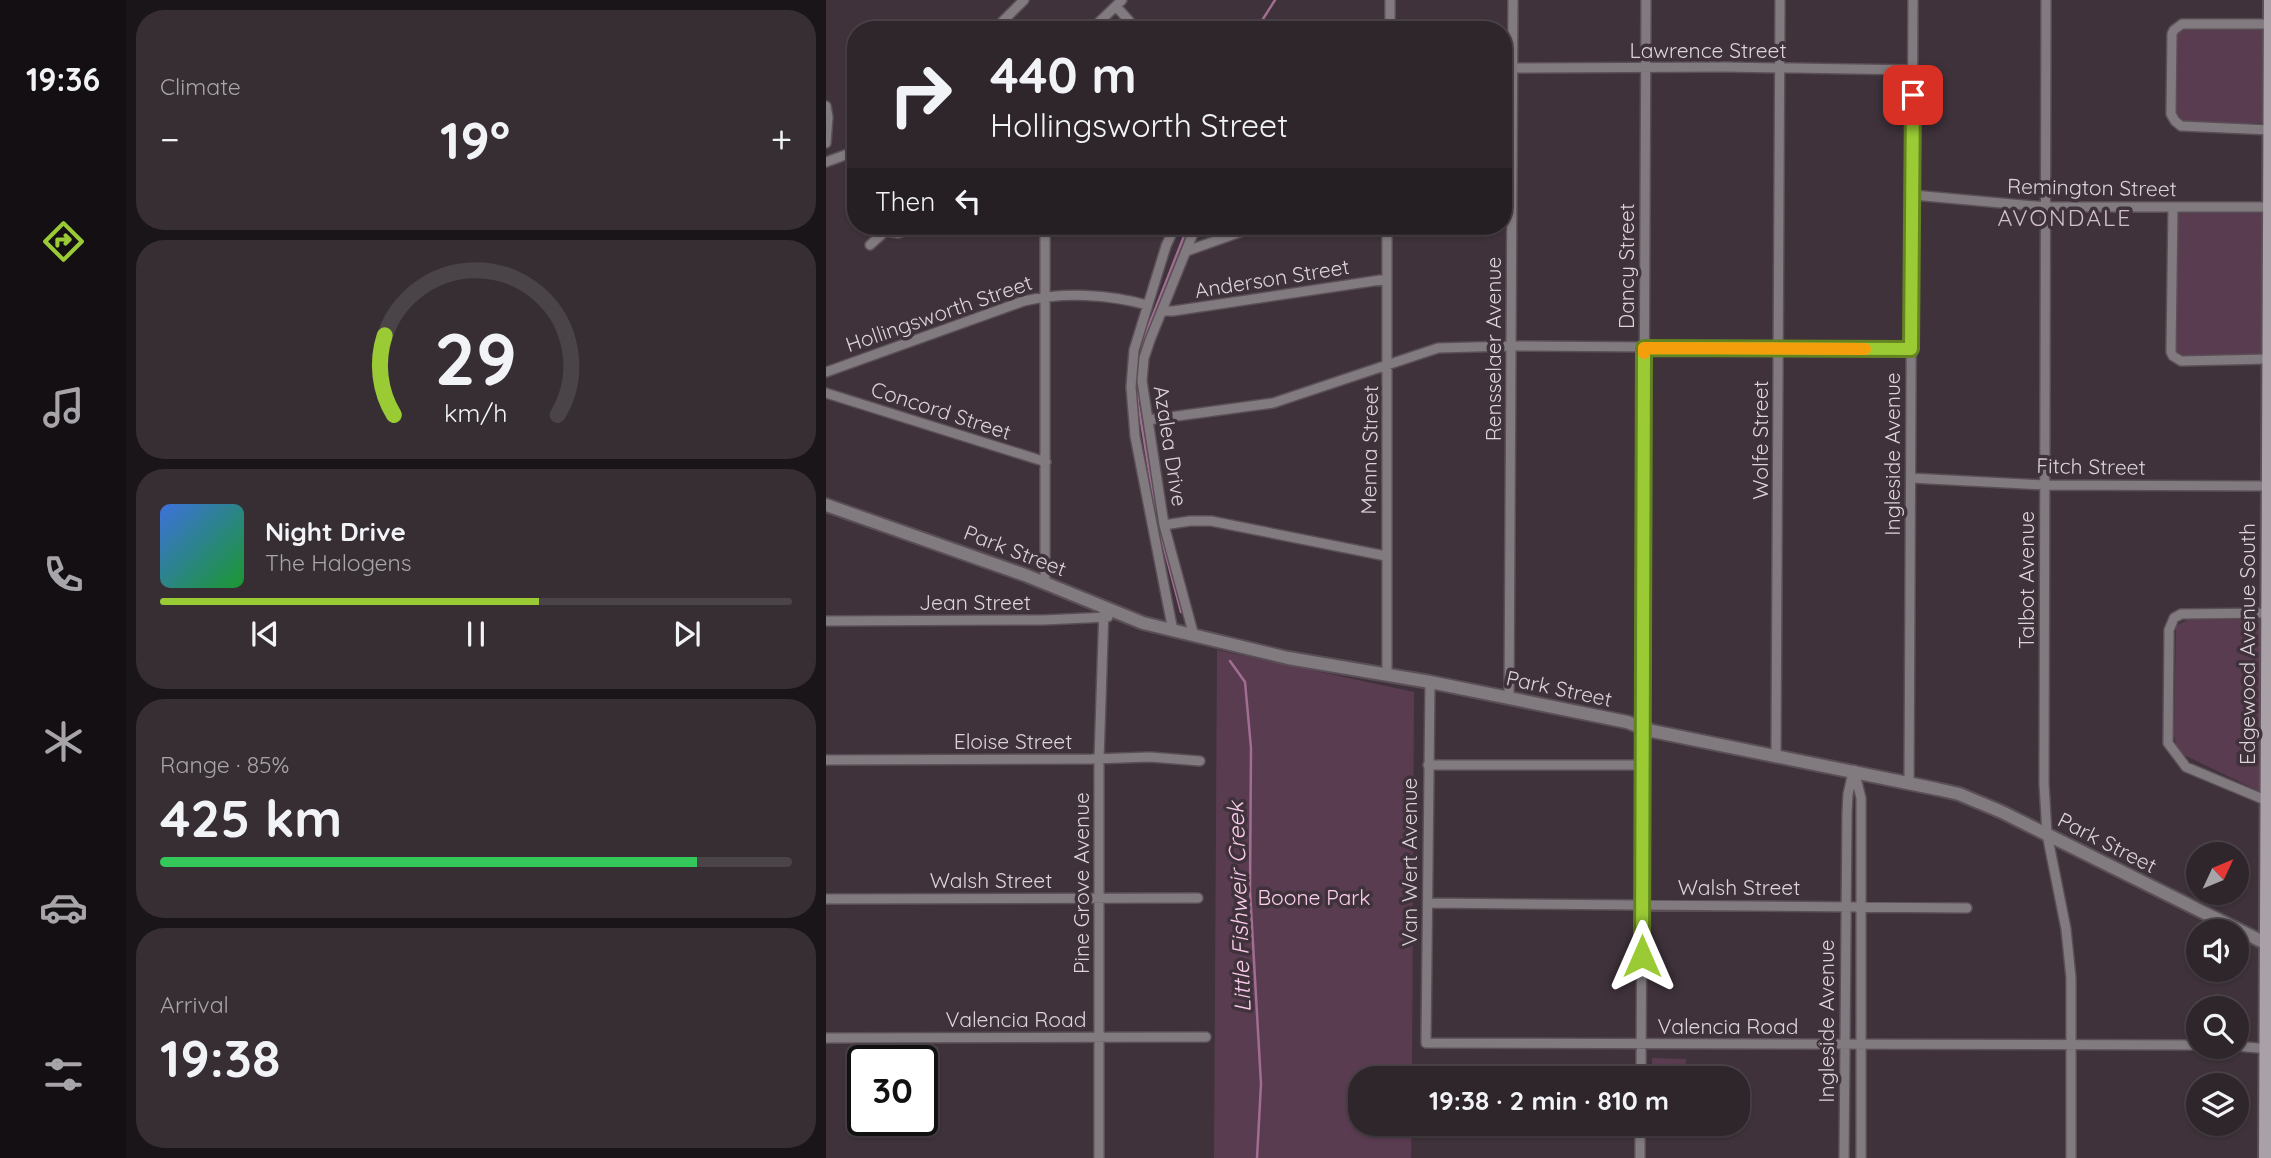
<!DOCTYPE html>
<meta charset="utf-8">
<style>
:root{--surface:#2f262c;--page:#372e34;--text:#f1f3f6;--muted:#a7a5a9;--line:#4a4348;--accent:#9acb35}
body{margin:0;font-family:Quicksand,sans-serif;background:var(--page);color:var(--text);height:100vh;display:flex;flex-direction:column;font-size:26px;white-space:nowrap}
*{box-sizing:border-box;margin:0}
p{font-size:23px;color:var(--muted)}
.icon{flex:none;width:38px;height:38px;fill:none;stroke:currentColor;stroke-width:2;stroke-linecap:round;stroke-linejoin:round}
.map{position:relative;flex:1;overflow:hidden}
.side{display:flex;flex-direction:column;gap:10px;padding:10px;background:#1a1518;width:700px}
.side>*{flex:none}
.guide{position:absolute;left:21px;top:21px;width:665px;height:214px;border-radius:28px;box-shadow:0 2px 5px #0004,0 0 0 2px var(--line);background:#2f262c;color:var(--text);overflow:hidden}
.needle{width:46px;rotate:46deg}
.tools{position:absolute;left:1360px;top:842px;display:grid;gap:14px}
.tools a{display:grid;place-items:center;width:63px;height:63px;border-radius:50%;background:var(--surface);box-shadow:0 2px 5px #0004,0 0 0 2px var(--line);font-size:35px}
.speed{position:absolute;left:21px;top:1045px;display:flex;gap:14px;font-size:35px;font-weight:700;text-align:center}
.speed>*{display:grid;place-content:center;width:91px;height:91px;border-radius:50%;background:var(--surface);box-shadow:0 2px 5px #0004,0 0 0 2px var(--line);line-height:1}
.speed .limit{border:4px solid #111;border-radius:10px;background:#fff;color:#111}
.pin{position:absolute;display:grid;place-items:center;width:60px;height:60px;color:#fff;margin:-30px;border-radius:14px;box-shadow:0 4px 10px #0006}
.me{position:absolute;width:77px;margin:-38px;rotate:0deg;stroke-linejoin:round;filter:drop-shadow(0 0 5px #0008)}
.turn{display:flex;align-items:center;gap:24px;height:147px;padding:0 28px;font-size:32px}
.turn .icon{width:91px;height:91px;stroke-width:2.5}
.turn b{display:block;font-size:49px;line-height:60px}
.then{display:flex;align-items:center;height:66px;padding:0 28px;background:#0003;gap:14px;font-size:26px}
.big{font-size:52px;font-weight:800;line-height:1.1}
.side .card{flex:1;display:flex;flex-direction:column;justify-content:center;gap:10px;min-width:0;padding:0 24px;border-radius:28px;background:var(--page)}
.side .dial{align-items:center;gap:0}
.dial svg{height:182px;overflow:visible;fill:none;stroke:var(--line);stroke-width:7;stroke-linecap:round;text-anchor:middle}
.dial text{fill:var(--text);stroke:none}
.song{display:flex;align-items:center;gap:21px}
.cover{width:84px;height:84px;border-radius:10px;background:linear-gradient(135deg,hsl(220 70% 55%),hsl(130 70% 35%))}
.played{height:7px;border-radius:4px;background:linear-gradient(90deg,var(--accent) 60%,var(--line) 60%)}
.keys{display:flex;justify-content:space-around;direction:ltr}
.heat{display:flex;justify-content:space-between;align-items:center;font-size:38px;direction:ltr}
.charge{height:10px;border-radius:5px;background:linear-gradient(90deg,#34c759 85%,var(--line) 0)}
.trip{position:absolute;left:522px;top:1066px;width:402px;height:70px;border-radius:28px;background:var(--surface);box-shadow:0 2px 5px #0004,0 0 0 2px var(--line);font-weight:800;line-height:70px;text-align:center}
main{display:flex;flex:1;min-height:0}
.dock{display:flex;flex-direction:column;width:126px;justify-content:space-around;align-items:center;background:#130f12;color:var(--muted)}
.dock .icon{width:49px;height:49px}
.dock .current{color:var(--accent)}
.dock b{font-size:32px;color:var(--text)}
.map>svg:first-child{display:block}
</style>
<main>
<nav class="dock">
<b>19:36</b>
<svg class="icon current" aria-label="directions" viewBox="0 0 24 24"><path d="M12 3l9 9-9 9-9-9zM9 14v-3h6M13 9l2 2-2 2"/></svg>
<svg class="icon" aria-label="music" viewBox="0 0 24 24"><path d="M9 18V5l10-2v13"/><circle cx="6" cy="18" r="3"/><circle cx="16" cy="16" r="3"/></svg>
<svg class="icon" aria-label="phone" viewBox="0 0 24 24"><path d="M5 4h4l2 5-3 2q2 4 5 5l2-3 5 2v4C11 20 4 13 5 4z"/></svg>
<svg class="icon" aria-label="climate" viewBox="0 0 24 24"><path d="M12 3v18M4 7l16 10M4 17L20 7"/></svg>
<svg class="icon" aria-label="car" viewBox="0 0 24 24"><path d="M5 17H2v-5l4-1 3-4h7l3 4 3 1v5h-3M9 17h6M6 11h13"/><circle cx="7" cy="17" r="2"/><circle cx="17" cy="17" r="2"/></svg>
<svg class="icon" aria-label="filters" viewBox="0 0 24 24"><path d="M4 7h16M4 17h16"/><circle cx="9" cy="7" r="2"/><circle cx="15" cy="17" r="2"/></svg>
</nav>
<section class="side">
<div class="card"><p>Climate</p>
<div class="heat"><a>−</a><b class="big">19°</b><a>+</a></div>
</div>
<div class="card dial"><svg viewBox="0 0 100 80">
<path d="M14 69A42 42 0 1 1 86 69"/>
<path d="M14 69A42 42 0 0 1 10 34" stroke="#9acb35"/>
<text x="50" y="56" font-size="32" font-weight="700">29</text>
<text x="50" y="72" font-size="11">km/h</text>
</svg></div>
<div class="card">
<div class="song"><i class="cover"></i><div><b>Night Drive</b><p>The Halogens</p></div></div>
<div class="played"></div>
<div class="keys"><svg class="icon" aria-label="previous" viewBox="0 0 24 24"><path d="M18 5L8 12l10 7zM5 5v14"/></svg><svg class="icon" aria-label="pause" viewBox="0 0 24 24"><path d="M8 5v14M16 5v14"/></svg><svg class="icon" aria-label="next" viewBox="0 0 24 24"><path d="M6 5l10 7-10 7zM19 5v14"/></svg></div>
</div>
<div class="card"><p>Range · 85%</p><b class="big">425 km</b><div class="charge"></div></div>
<div class="card"><p>Arrival</p><b class="big">19:38</b></div>
</section>
<div class="map">
<svg width="1445" height="1158" viewBox="0 0 1445 1158">
<rect width="100%" height="100%" fill="#3f323b"/>
<!-- green -->
<path fill="#5a3c51" d="M 1439,29 L 1437,123 L 1350,123 L 1352,30 Z
M 1351,212 L 1437,213 L 1436,355 L 1349,356 Z
M 1445,619 L 1445,797 L 1356,754 L 1350,746 L 1348,734 L 1350,626 L 1361,620 Z
M 391,650 L 588,692 L 586,1078 L 534,1078 L 534,1124 L 586,1124 L 585,1158 L 388,1158 Z
M 826,1058 L 860,1059 L 859,1078 L 826,1078 Z"/>
<g fill="none" stroke-linecap="round" stroke-linejoin="round">
<!-- stream -->
<path stroke="#a16e92" stroke-width="2.5" d="M 430,30 L 449,0
M 355,612 L 332,525 L 312,403 L 312,360 L 321,330 L 362,226
M 404,661 L 419,682 L 425,748 L 424,891 L 435,1084 L 431,1158"/>
<defs>
<path id="minor" d="M 1220,0 L 1218,784 L 1221,834 L 1240,929 L 1245,978 L 1245,1158
M 290,6 L 311,30
M 1444,24 L 1356,24 L 1348,30 L 1346,34 L 1345,114 L 1349,121 L 1355,126 L 1444,130
M 168,30 L 198,0
M 265,30 L 296,0
M 564,30 L 564,0
M 677,68 L 899,67 L 1087,70
M 0,106 L 2,117 L 0,143
M 0,162 L 30,151
M 1087,195 L 1219,207 L 1445,207
M 1347,207 L 1345,352 L 1347,356 L 1355,361 L 1442,359
M 219,226 L 219,582
M 59,231 L 72,233 L 94,226
M 44,245 L 65,226
M 361,251 L 431,226
M 336,311 L 347,311 L 561,279
M 0,372 L 198,301 C 237,292 282,294 321,305
M 0,393 L 220,462
M 322,420 L 447,403 L 612,348 L 685,346 L 1085,349
M 1085,478 L 1218,485 L 1445,486
M 338,525 L 364,521 L 385,521 L 560,556
M 0,621 L 217,620 L 282,617
M 347,631 L 309,436 L 305,387 L 308,350 L 340,246 L 349,226
M 368,636 L 338,525 L 316,381 L 318,358 L 324,340 L 370,226
M 561,675 L 561,226
M 604,682 L 600,1043 L 1372,1045
M 683,698 L 687,0
M 950,755 L 954,0
M 0,760 L 266,759 L 324,757 L 374,761
M 602,765 L 815,765
M 1028,770 L 1035,798 L 1035,1158
M 1083,782 L 1087,0
M 1444,802 L 1360,767 L 1342,743 L 1343,630 L 1348,618 L 1355,614 L 1445,613
M 0,899 L 372,898
M 602,903 L 1141,908
M 0,1038 L 380,1037
M 1410,1046 L 1443,1049
M 815,1078 L 820,0
M 273,1158 L 273,759 L 278,608
M 814,1158 L 814,1124
M 1018,1158 L 1021,813 L 1022,794 L 1027,772"/>
<path id="tertiary" d="M 0,505 L 199,575 L 317,623 L 462,658 L 604,682 L 801,722 L 826,731 L 1111,789 L 1133,794 L 1176,812 L 1445,946"/>
<path id="secondary" d="M 1439,1158 L 1444,0"/>
</defs>
<!-- minor casing -->
<use href="#minor" stroke="#5b4f57" stroke-width="12"/>
<!-- tertiary casing -->
<use href="#tertiary" stroke="#5b4f57" stroke-width="16"/>
<!-- secondary casing -->
<use href="#secondary" stroke="#5b4f57" stroke-width="16"/>
<!-- minor -->
<use href="#minor" stroke="#817a7f" stroke-width="9"/>
<!-- tertiary -->
<use href="#tertiary" stroke="#817a7f" stroke-width="12"/>
<!-- secondary -->
<use href="#secondary" stroke="#aaa0a7" stroke-width="12"/>
</g>
<g fill="none" stroke-linecap="round" stroke-linejoin="round">
<defs>
<path id="route" d="M 816,956 L 818,348 L 1085,349 L 1087,95"/>
</defs>
<!-- route casing -->
<use href="#route" stroke="#648422" stroke-width="18"/>
<!-- route -->
<use href="#route" stroke="#9acb35" stroke-width="12"/>
<!-- slow -->
<path stroke="#f59e0b" stroke-width="12" d="M 818,353 L 818,348 L 1039,349"/>
</g>
<g text-anchor="middle" stroke-width="7" stroke-linejoin="round" paint-order="stroke">
<!-- street labels -->
<g font-size="21" fill="#dcd4d9" stroke="#3f323b">
<text x="882" y="58">Lawrence Street</text>
<text transform="translate(1266 188) rotate(1)" y="7">Remington Street</text>
<text transform="translate(801 266) rotate(-90)" y="7">Dancy Street</text>
<text transform="translate(446 279) rotate(-9)" y="7">Anderson Street</text>
<text transform="translate(113 314) rotate(-19)" y="7">Hollingsworth Street</text>
<text transform="translate(668 349) rotate(-90)" y="7">Rensselaer Avenue</text>
<text transform="translate(115 411) rotate(18)" y="7">Concord Street</text>
<text transform="translate(935 440) rotate(-90)" y="7">Wolfe Street</text>
<text transform="translate(344 446) rotate(81)" y="7">Azalea Drive</text>
<text transform="translate(544 450) rotate(-89)" y="7">Menna Street</text>
<text transform="translate(1067 454) rotate(-90)" y="7">Ingleside Avenue</text>
<text transform="translate(1265 467) rotate(1)" y="7">Fitch Street</text>
<text transform="translate(189 551) rotate(21)" y="7">Park Street</text>
<text transform="translate(1201 580) rotate(-90)" y="7">Talbot Avenue</text>
<text x="149" y="610">Jean Street</text>
<text transform="translate(1422 644) rotate(-90)" y="7">Edgewood Avenue South</text>
<text transform="translate(733 689) rotate(12)" y="7">Park Street</text>
<text x="187" y="749">Eloise Street</text>
<text transform="translate(1281 843) rotate(27)" y="7">Park Street</text>
<text transform="translate(584 862) rotate(-90)" y="7">Van Wert Avenue</text>
<text x="165" y="888">Walsh Street</text>
<text transform="translate(256 883) rotate(-90)" y="7">Pine Grove Avenue</text>
<text x="913" y="895">Walsh Street</text>
<text x="190" y="1027">Valencia Road</text>
<text transform="translate(1001 1021) rotate(-90)" y="7">Ingleside Avenue</text>
<text x="902" y="1034">Valencia Road</text>
</g>
<!-- park labels -->
<g font-size="21" fill="#fcceed" stroke="#3f323b">
<text x="488" y="905">Boone Park</text>
</g>
<!-- neighbourhood labels -->
<g font-size="23" letter-spacing="2" fill="#d1c1cb" stroke="#3f323b">
<text x="1239" y="226">AVONDALE</text>
</g>
<!-- water labels -->
<g font-size="23" font-style="italic" fill="#f9caea" stroke="#3f323b">
<text transform="translate(413 907) rotate(-92)" y="8">Little Fishweir Creek</text>
</g>
</g>
</svg>
<div class="tools">
<a><svg class="needle" viewBox="-14 -14 28 28"><path d="M0-13l5 13h-10z" fill="#e53935"/><path d="M0 13l5-13h-10z" fill="#a7a5a9"/></svg></a>
<a><svg class="icon" aria-label="sound" viewBox="0 0 24 24"><path d="M4 9h4l5-4v14l-5-4H4zM17 9q2 3 0 6"/></svg></a>
<a><svg class="icon" aria-label="search" viewBox="0 0 24 24"><circle cx="10" cy="10" r="6"/><path d="M15 15l6 6"/></svg></a>
<a><svg class="icon" aria-label="layers" viewBox="0 0 24 24"><path d="M12 4l9 5-9 5-9-5zM3 14l9 5 9-5"/></svg></a>
</div>
<div class="speed"><div class="limit">30</div></div>
<div class="pin" style="left:1087px;top:95px;background:#d93025"><svg class="icon" aria-label="arrive" viewBox="0 0 24 24"><path d="M6 21V4h12l-3 4 3 4H6"/></svg></div>
<svg class="me" style="left:816px;top:956px" viewBox="-20 -20 40 40"><path d="M0-17L14 15 0 8-14 15z" fill="#9acb35" stroke="#fff" stroke-width="4"/></svg>
<div class="trip">19:38 · 2 min · 810 m</div>
<div class="guide">
<div class="turn"><svg class="icon" aria-label="right" viewBox="0 0 24 24"><path d="M7 20v-9h11M14 6l5 5-5 5"/></svg><div><b>440 m</b>Hollingsworth Street</div></div>
<div class="then">Then<svg class="icon" aria-label="left" viewBox="0 0 24 24"><path d="M17 20v-9H6M10 6l-5 5 5 5"/></svg></div>
</div>
</div>
</main>
